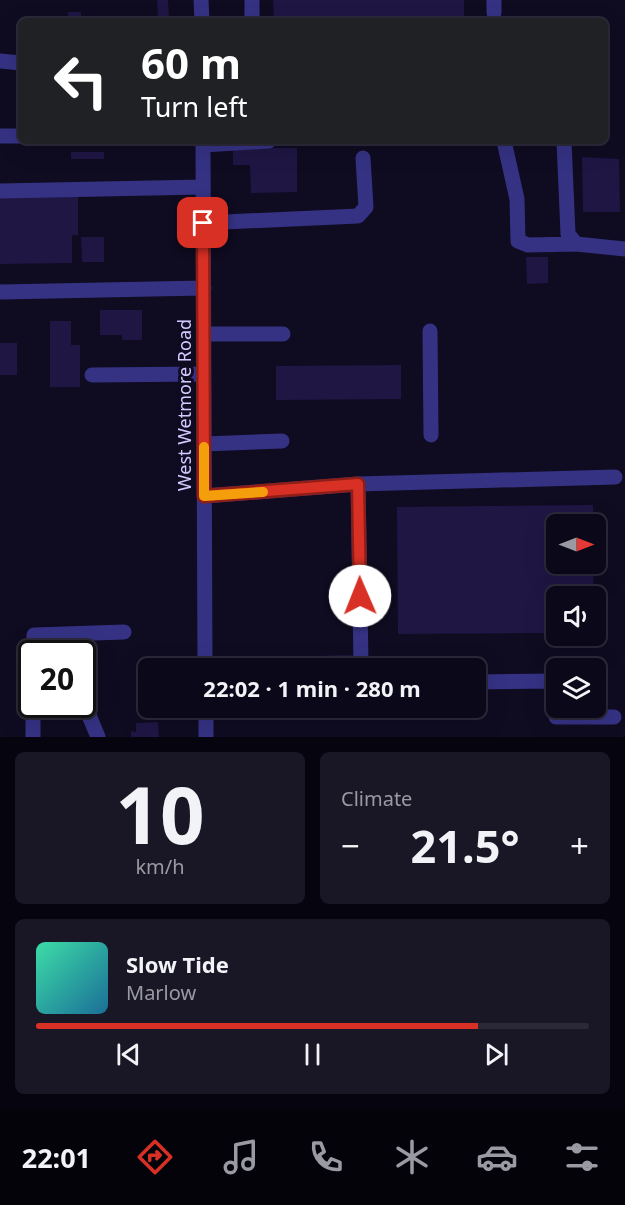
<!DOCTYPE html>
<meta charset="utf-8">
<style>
:root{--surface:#0b0819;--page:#191626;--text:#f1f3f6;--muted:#9a9aa2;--line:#2b2938;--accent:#d93025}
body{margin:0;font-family:"Noto Sans",sans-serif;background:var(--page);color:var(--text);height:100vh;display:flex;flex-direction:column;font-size:22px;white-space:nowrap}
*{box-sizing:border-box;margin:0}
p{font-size:20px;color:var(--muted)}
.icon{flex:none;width:33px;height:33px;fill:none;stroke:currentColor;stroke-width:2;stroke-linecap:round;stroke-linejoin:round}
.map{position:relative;height:737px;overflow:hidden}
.panel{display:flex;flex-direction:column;gap:15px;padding:15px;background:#06040e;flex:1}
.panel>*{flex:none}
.banner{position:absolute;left:18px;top:18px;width:590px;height:126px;border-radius:9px;box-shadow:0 6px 24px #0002,0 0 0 2px var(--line);background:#202124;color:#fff;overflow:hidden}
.needle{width:39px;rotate:90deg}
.controls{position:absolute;left:546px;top:514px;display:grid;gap:12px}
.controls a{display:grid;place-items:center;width:60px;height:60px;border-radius:9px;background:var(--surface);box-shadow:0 6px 24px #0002,0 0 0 2px var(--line);font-size:30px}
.speed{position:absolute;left:18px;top:640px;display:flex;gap:12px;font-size:30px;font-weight:700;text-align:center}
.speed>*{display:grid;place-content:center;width:78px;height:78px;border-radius:50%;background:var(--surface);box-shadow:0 6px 24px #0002,0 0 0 2px var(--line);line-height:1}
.speed .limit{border:3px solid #111;border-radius:9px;background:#fff;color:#111}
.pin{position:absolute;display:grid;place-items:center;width:51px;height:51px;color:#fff;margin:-26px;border-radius:12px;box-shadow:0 3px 9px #0006}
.me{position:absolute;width:66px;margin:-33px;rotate:359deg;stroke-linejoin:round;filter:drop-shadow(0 0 4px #0008)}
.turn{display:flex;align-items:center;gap:21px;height:126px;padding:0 24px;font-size:27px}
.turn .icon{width:78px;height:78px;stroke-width:2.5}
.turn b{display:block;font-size:42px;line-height:51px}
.big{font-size:45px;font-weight:700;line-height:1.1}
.panel .card{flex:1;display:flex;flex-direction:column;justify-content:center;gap:9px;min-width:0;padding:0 21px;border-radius:9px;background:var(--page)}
.panel .dial{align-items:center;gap:0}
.dial b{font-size:78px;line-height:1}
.song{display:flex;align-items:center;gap:18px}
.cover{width:72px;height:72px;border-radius:9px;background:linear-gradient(135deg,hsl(160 70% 55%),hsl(200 70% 35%))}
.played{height:6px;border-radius:3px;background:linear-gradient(90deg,var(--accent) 80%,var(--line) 80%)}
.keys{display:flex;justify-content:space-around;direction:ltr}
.heat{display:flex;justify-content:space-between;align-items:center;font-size:33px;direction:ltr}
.panel .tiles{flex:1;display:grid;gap:15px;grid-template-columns:1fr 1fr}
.card:last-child{grid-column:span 2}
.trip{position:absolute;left:138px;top:658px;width:348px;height:60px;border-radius:9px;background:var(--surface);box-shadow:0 6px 24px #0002,0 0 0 2px var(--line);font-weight:700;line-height:60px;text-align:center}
.menu{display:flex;height:96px;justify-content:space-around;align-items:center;background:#04030a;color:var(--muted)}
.menu .icon{width:42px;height:42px}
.menu .current{color:var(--accent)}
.menu b{font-size:27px;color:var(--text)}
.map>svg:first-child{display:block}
</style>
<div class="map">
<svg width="625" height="737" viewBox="0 0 625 737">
<rect width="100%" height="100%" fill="#0f0b21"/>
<!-- building -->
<path fill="#1f1644" d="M 157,0 L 168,0 L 169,17 L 158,17 Z
M 273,0 L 464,0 L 464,21 L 274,21 Z
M 68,12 L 81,12 L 81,16 L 123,16 L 123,21 L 68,21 Z
M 233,148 L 297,148 L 297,192 L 251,193 L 250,165 L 233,165 Z
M 71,152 L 104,152 L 104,159 L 71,159 Z
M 582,157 L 619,159 L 620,212 L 583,212 Z
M 78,196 L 78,235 L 72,235 L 72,263 L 0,264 L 0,197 Z
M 81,237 L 104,237 L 104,262 L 82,262 Z
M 526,257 L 548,257 L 548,283 L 527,284 Z
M 100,310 L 142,310 L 142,340 L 122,340 L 122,335 L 100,335 Z
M 50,321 L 71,321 L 71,345 L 80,345 L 80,387 L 50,387 Z
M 0,343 L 17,343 L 17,375 L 0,375 Z
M 401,365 L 401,399 L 276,400 L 276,366 Z
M 593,505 L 593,525 L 556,525 L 556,564 L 593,564 L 594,597 L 556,597 L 556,633 L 398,634 L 397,507 Z
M 82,658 L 98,658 L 98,696 L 82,696 Z
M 158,722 L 159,737 L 131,737 L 131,731 L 136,732 L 136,723 Z"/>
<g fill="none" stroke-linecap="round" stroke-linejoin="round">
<!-- minor -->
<path stroke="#353284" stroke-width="15" d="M 201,0 L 202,21
M 252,0 L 252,21
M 494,0 L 494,13
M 0,61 L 21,63
M 0,136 L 21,136
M 203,141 L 205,669
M 504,141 L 517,199 L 518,241 L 528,245 L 576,244
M 564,141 L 568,234 L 576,244 L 625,249
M 203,145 L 269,141
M 0,191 L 203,187
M 203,223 L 358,216 L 366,207 L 363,158
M 0,292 L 204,288
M 430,331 L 431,435
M 204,334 L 283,334
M 92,375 L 204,374
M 204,444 L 282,441
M 205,496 L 358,484 L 615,477
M 35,654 L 34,635 L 124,632
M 205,665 L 361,663 L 358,484
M 476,682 L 555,681 L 556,717 L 614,717
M 206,708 L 206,737
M 88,713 L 98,737
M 33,721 L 33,737"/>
</g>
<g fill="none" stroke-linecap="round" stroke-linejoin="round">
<defs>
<path id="route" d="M 203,223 L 204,496 L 358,484 L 360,596"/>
</defs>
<!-- route casing -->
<use href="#route" stroke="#8d1f18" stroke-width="15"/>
<!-- route -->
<use href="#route" stroke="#d93025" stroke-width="10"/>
<!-- slow -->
<path stroke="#f59e0b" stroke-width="10" d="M 204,447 L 204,496 L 263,492"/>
</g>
<g text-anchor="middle" stroke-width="6" stroke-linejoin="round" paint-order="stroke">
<!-- street labels -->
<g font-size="18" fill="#d1cbff" stroke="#0f0b21">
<text transform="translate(185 405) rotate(-90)" y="6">West Wetmore Road</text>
</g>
</g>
</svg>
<div class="controls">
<a><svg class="needle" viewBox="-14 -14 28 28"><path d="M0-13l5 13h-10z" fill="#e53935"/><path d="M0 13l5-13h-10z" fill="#9a9aa2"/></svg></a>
<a><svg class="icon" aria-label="sound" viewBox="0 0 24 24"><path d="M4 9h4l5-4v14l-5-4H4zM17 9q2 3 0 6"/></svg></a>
<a><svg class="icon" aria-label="layers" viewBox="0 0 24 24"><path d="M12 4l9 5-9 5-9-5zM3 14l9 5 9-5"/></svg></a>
</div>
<div class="speed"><div class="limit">20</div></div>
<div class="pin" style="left:203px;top:223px;background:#d93025"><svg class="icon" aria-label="arrive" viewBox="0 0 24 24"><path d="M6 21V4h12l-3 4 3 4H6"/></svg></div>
<svg class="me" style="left:360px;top:596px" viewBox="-20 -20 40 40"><circle r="19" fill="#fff"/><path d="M0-13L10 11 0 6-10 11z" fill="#d93025"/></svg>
<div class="trip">22:02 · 1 min · 280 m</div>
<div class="banner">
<div class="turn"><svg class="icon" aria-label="left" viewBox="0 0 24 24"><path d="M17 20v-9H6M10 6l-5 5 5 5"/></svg><div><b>60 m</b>Turn left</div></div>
</div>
</div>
<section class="panel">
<div class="tiles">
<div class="card dial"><b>10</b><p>km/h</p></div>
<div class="card"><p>Climate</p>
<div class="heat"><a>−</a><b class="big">21.5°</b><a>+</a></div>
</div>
<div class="card">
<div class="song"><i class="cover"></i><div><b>Slow Tide</b><p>Marlow</p></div></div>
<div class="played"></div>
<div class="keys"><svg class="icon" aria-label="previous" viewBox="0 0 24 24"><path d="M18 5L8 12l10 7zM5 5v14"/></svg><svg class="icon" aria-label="pause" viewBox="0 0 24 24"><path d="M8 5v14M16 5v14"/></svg><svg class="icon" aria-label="next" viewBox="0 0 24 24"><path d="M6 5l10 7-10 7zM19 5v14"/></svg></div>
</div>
</div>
</section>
<nav class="menu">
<b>22:01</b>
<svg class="icon current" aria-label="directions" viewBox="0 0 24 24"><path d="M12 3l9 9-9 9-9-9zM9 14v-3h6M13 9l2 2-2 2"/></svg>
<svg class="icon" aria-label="music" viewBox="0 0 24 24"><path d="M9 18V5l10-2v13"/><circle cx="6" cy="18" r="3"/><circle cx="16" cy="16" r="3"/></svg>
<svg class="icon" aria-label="phone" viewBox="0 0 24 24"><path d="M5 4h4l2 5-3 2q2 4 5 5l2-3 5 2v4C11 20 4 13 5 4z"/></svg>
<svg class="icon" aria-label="climate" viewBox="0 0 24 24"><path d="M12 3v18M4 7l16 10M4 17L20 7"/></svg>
<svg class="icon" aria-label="car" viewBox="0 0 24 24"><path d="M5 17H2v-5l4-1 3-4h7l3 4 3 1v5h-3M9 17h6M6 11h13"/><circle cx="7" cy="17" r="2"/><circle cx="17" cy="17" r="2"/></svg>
<svg class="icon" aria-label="filters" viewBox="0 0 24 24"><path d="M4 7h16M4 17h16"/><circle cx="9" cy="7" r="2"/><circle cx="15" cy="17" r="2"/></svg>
</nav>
